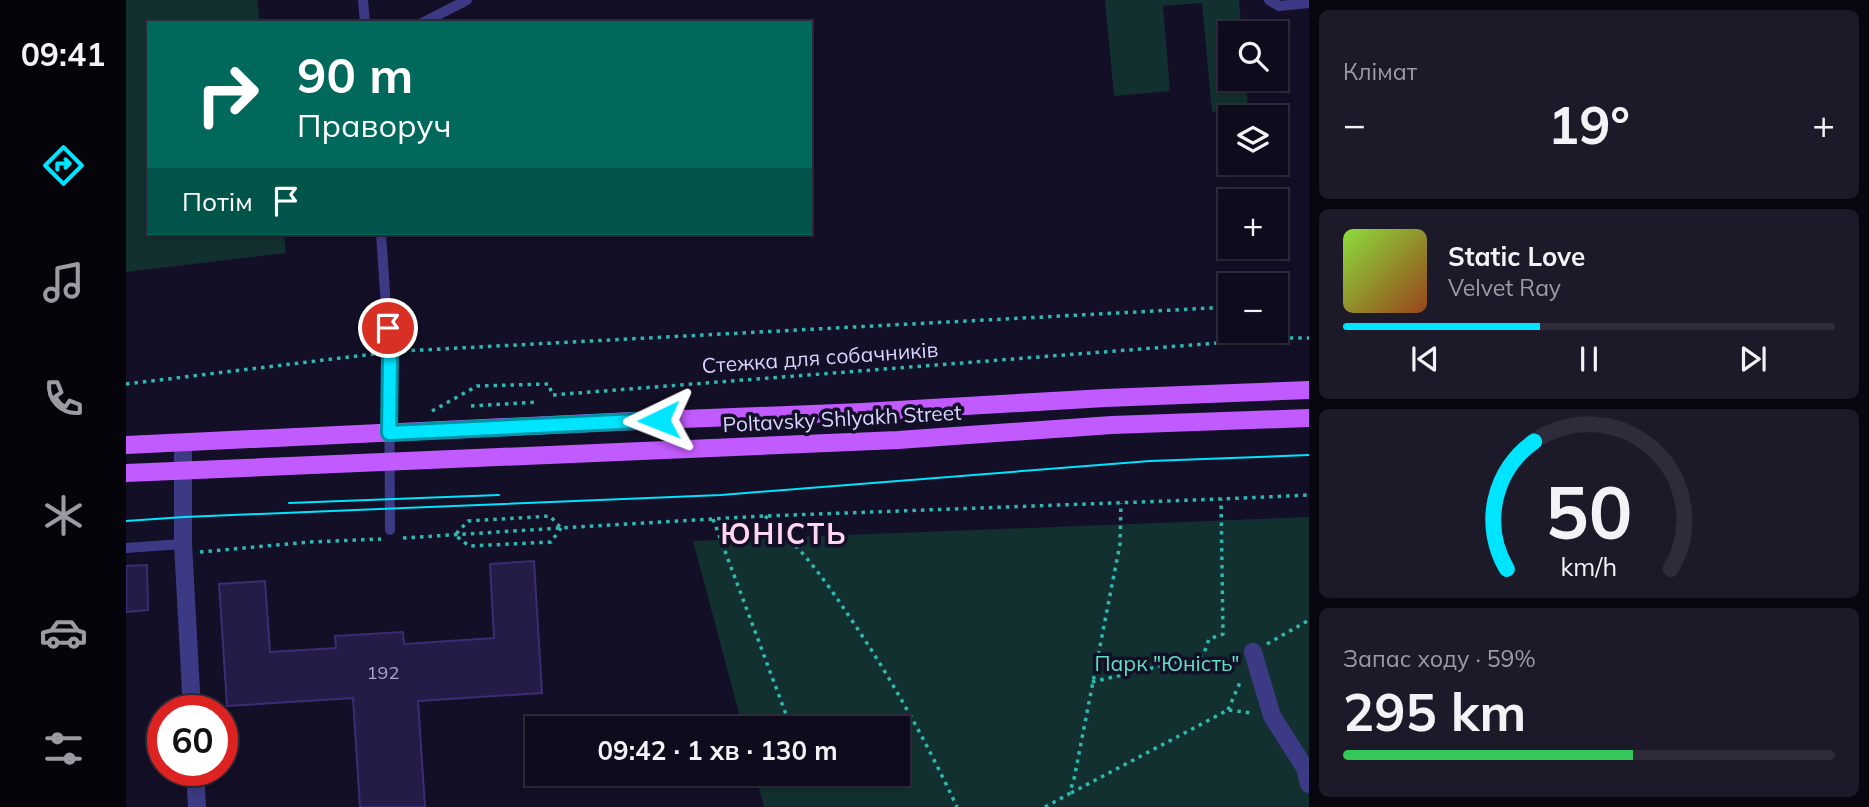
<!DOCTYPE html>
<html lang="uk">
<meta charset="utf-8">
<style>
:root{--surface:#0e0b1c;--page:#1c1929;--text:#f1f3f6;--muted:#9b9ba3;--line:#2e2b3b;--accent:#00e5ff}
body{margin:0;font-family:Mulish,sans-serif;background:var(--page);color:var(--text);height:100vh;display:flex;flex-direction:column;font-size:26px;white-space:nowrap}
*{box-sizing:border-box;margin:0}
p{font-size:23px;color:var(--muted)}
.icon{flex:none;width:38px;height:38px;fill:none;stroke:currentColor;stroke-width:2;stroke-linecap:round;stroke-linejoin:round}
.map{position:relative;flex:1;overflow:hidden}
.sheet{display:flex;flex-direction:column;gap:10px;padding:10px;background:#08060f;width:560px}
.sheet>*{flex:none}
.banner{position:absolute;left:21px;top:21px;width:665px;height:214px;border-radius:0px;box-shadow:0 4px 10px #0003,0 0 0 2px var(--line);background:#00695c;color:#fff;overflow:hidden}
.controls{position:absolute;left:1092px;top:21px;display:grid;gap:14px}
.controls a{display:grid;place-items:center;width:70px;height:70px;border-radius:0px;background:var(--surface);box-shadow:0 4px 10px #0003,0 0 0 2px var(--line);font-size:35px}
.speed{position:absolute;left:21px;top:695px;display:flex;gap:14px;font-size:35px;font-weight:700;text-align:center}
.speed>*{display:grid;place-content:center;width:91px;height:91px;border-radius:50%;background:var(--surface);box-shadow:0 4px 10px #0003,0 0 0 2px var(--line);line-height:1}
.speed .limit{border:10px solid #d22;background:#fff;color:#111}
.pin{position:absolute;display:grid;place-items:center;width:60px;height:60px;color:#fff;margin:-30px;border:4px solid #fff;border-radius:50%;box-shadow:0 2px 7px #0007}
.me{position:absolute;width:77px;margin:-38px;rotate:268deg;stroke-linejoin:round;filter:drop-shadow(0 0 5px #0008)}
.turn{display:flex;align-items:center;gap:24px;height:147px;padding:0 35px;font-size:32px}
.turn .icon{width:91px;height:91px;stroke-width:2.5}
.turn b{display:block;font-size:49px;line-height:60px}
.then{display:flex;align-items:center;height:66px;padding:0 35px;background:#0003;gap:14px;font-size:26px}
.big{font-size:52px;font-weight:700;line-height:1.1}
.sheet .widget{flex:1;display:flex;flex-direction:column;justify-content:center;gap:10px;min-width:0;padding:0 24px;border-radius:10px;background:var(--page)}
.sheet .dial{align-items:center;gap:0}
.dial svg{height:182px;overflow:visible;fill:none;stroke:var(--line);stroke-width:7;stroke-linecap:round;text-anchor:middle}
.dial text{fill:var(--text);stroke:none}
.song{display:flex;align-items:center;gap:21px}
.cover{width:84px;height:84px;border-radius:10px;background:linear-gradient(135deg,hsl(90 70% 55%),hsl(20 70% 35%))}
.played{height:7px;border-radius:4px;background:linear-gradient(90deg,var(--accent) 40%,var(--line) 40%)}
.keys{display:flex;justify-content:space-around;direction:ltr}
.heat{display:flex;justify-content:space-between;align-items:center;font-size:38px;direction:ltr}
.charge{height:10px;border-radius:5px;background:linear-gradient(90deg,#34c759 59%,var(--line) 0)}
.trip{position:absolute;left:399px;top:716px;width:385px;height:70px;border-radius:0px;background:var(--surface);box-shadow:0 4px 10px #0003,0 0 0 2px var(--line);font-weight:700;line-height:70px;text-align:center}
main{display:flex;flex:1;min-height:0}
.menu{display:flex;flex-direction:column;width:126px;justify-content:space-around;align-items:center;background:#06040b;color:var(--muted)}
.menu .icon{width:49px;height:49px}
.menu .current{color:var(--accent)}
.menu b{font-size:32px;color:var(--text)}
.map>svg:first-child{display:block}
</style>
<main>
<nav class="menu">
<b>09:41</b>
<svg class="icon current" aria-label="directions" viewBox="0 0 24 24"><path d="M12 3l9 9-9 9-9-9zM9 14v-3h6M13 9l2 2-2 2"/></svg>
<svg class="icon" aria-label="music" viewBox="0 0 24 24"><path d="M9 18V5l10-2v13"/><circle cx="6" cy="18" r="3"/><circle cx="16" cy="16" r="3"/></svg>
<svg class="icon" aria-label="phone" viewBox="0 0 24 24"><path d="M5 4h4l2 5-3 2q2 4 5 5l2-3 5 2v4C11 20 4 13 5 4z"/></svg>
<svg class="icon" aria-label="climate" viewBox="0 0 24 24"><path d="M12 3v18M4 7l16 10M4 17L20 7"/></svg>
<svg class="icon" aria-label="car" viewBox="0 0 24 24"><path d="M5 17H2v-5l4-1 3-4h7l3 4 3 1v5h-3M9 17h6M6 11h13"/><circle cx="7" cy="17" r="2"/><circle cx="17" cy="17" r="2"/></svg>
<svg class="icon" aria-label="filters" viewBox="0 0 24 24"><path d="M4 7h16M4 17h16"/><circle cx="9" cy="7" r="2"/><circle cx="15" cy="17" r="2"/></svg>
</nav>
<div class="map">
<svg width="1183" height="807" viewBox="0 0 1183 807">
<rect width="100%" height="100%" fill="#130f26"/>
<!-- green -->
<path fill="#12302f" d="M 0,0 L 131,0 L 134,23 L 23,23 L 23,233 L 158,233 L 160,253 L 0,272 Z
M 979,0 L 1113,0 L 1116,33 L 1104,33 L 1104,79 L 1120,79 L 1122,109 L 1086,112 L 1076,3 L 1037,6 L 1044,91 L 988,96 Z
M 1183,517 L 1183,807 L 638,807 L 629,774 L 772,774 L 772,728 L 617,728 L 567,541 Z"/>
<!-- building -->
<path fill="#241b47" stroke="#3b2d73" stroke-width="2" d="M 408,561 L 416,693 L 292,701 L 299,807 L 234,807 L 227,698 L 101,706 L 93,584 L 139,581 L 144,652 L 210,648 L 209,636 L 277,632 L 278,644 L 368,638 L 364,564 Z
M 21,565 L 22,610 L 0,612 L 0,566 Z"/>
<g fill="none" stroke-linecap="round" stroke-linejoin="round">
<!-- path -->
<path stroke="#2fb8b0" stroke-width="3.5" stroke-dasharray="3.5 5" stroke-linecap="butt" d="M 1150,331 L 1156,338 L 1183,338
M 277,351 L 1104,307
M 0,384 L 248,354
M 345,406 L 412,402
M 306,411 L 351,386 L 423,384 L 426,395 L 1156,338
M 639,516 C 678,549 703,586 731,628 C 769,685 802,745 831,807
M 587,519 L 664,725
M 435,528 L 425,542 L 343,546 L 329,535 L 342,521 L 424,516 L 435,528 L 639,516 L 1095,499 L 1183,495
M 277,538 L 435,528
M 74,552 L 184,542 L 255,539
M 1141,644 L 1183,620
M 966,682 L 1077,656 L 1083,639 L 1097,634 L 1095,499
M 1102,710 L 1115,680
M 945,793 L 1102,710 L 1126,713
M 919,807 L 943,794 L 948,779 L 994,544 L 995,503"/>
<!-- service -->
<path stroke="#3d3a85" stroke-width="10" d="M 237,0 L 239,23
M 1143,0 L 1153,6 L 1183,3
M 296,23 L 341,0
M 255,233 L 263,352 L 264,530
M 0,548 L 57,544"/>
<!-- minor -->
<path stroke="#3d3a85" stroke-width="18" d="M 57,443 L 57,544 L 66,710
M 1127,652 L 1146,716 L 1179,768 L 1183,784
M 69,770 L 71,807"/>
<!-- primary -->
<path stroke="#c25bff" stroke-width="18" d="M 0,445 L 507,421 L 736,412 L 979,398 L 1183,390
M 0,473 L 772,440 L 986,425 L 1183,418"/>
<!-- tram -->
<path stroke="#00e5ff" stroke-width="2" d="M 163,503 L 373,495
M 0,521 L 58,517 L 595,495 L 1024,461 L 1183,455"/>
</g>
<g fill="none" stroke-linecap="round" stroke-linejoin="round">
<defs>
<path id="route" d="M 262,328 L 264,352 L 263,433 L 533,420"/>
</defs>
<!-- route casing -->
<use href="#route" stroke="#0095a6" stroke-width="18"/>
<!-- route -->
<use href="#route" stroke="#00e5ff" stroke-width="12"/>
</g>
<g text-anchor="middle" stroke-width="7" stroke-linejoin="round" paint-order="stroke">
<!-- number labels -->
<g font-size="18" fill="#aca6d1">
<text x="257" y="679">192</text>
</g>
<!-- street labels -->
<g font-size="21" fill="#d9d4ff" stroke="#130f26">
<text transform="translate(694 358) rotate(-4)" y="7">Стежка для собачників</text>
<text transform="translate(716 419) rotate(-3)" y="7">Poltavsky Shlyakh Street</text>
</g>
<!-- park labels -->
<g font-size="21" fill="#5fe0c0" stroke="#130f26">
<text x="1041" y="671">Парк "Юність"</text>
</g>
<!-- district labels -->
<g font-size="28" font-weight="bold" letter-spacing="2" fill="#ffd6f0" stroke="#130f26">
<text x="658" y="544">ЮНІСТЬ</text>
</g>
</g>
</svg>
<div class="controls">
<a><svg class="icon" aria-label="search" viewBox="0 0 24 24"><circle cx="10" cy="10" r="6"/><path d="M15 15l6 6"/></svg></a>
<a><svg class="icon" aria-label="layers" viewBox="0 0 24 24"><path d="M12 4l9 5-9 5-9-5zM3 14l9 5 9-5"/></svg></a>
<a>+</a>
<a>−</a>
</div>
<div class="speed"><div class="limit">60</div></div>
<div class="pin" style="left:262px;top:328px;background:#d93025"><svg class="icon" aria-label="arrive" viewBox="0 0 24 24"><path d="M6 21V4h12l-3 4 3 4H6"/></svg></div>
<svg class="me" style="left:533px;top:420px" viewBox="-20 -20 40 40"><path d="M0-17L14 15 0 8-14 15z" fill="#00e5ff" stroke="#fff" stroke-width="4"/></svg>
<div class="trip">09:42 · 1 хв · 130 m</div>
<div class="banner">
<div class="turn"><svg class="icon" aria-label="right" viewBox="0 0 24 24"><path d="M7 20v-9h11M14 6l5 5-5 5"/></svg><div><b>90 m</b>Праворуч</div></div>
<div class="then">Потім<svg class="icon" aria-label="arrive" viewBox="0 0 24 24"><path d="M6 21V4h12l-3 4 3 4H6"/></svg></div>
</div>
</div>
<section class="sheet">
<div class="widget"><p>Клімат</p>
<div class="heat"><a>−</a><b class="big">19°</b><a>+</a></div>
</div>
<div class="widget">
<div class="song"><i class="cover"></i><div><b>Static Love</b><p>Velvet Ray</p></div></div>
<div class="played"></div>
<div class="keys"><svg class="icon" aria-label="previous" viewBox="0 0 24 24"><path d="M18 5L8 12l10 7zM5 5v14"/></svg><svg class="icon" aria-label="pause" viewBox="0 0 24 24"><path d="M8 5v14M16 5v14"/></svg><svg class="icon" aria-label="next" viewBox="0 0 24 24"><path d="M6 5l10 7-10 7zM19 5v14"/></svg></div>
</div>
<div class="widget dial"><svg viewBox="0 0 100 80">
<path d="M14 69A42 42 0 1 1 86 69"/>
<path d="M14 69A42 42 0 0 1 26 13" stroke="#00e5ff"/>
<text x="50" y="56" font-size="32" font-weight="700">50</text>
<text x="50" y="72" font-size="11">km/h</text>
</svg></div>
<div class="widget"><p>Запас ходу · 59%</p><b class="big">295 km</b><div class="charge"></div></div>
</section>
</main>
